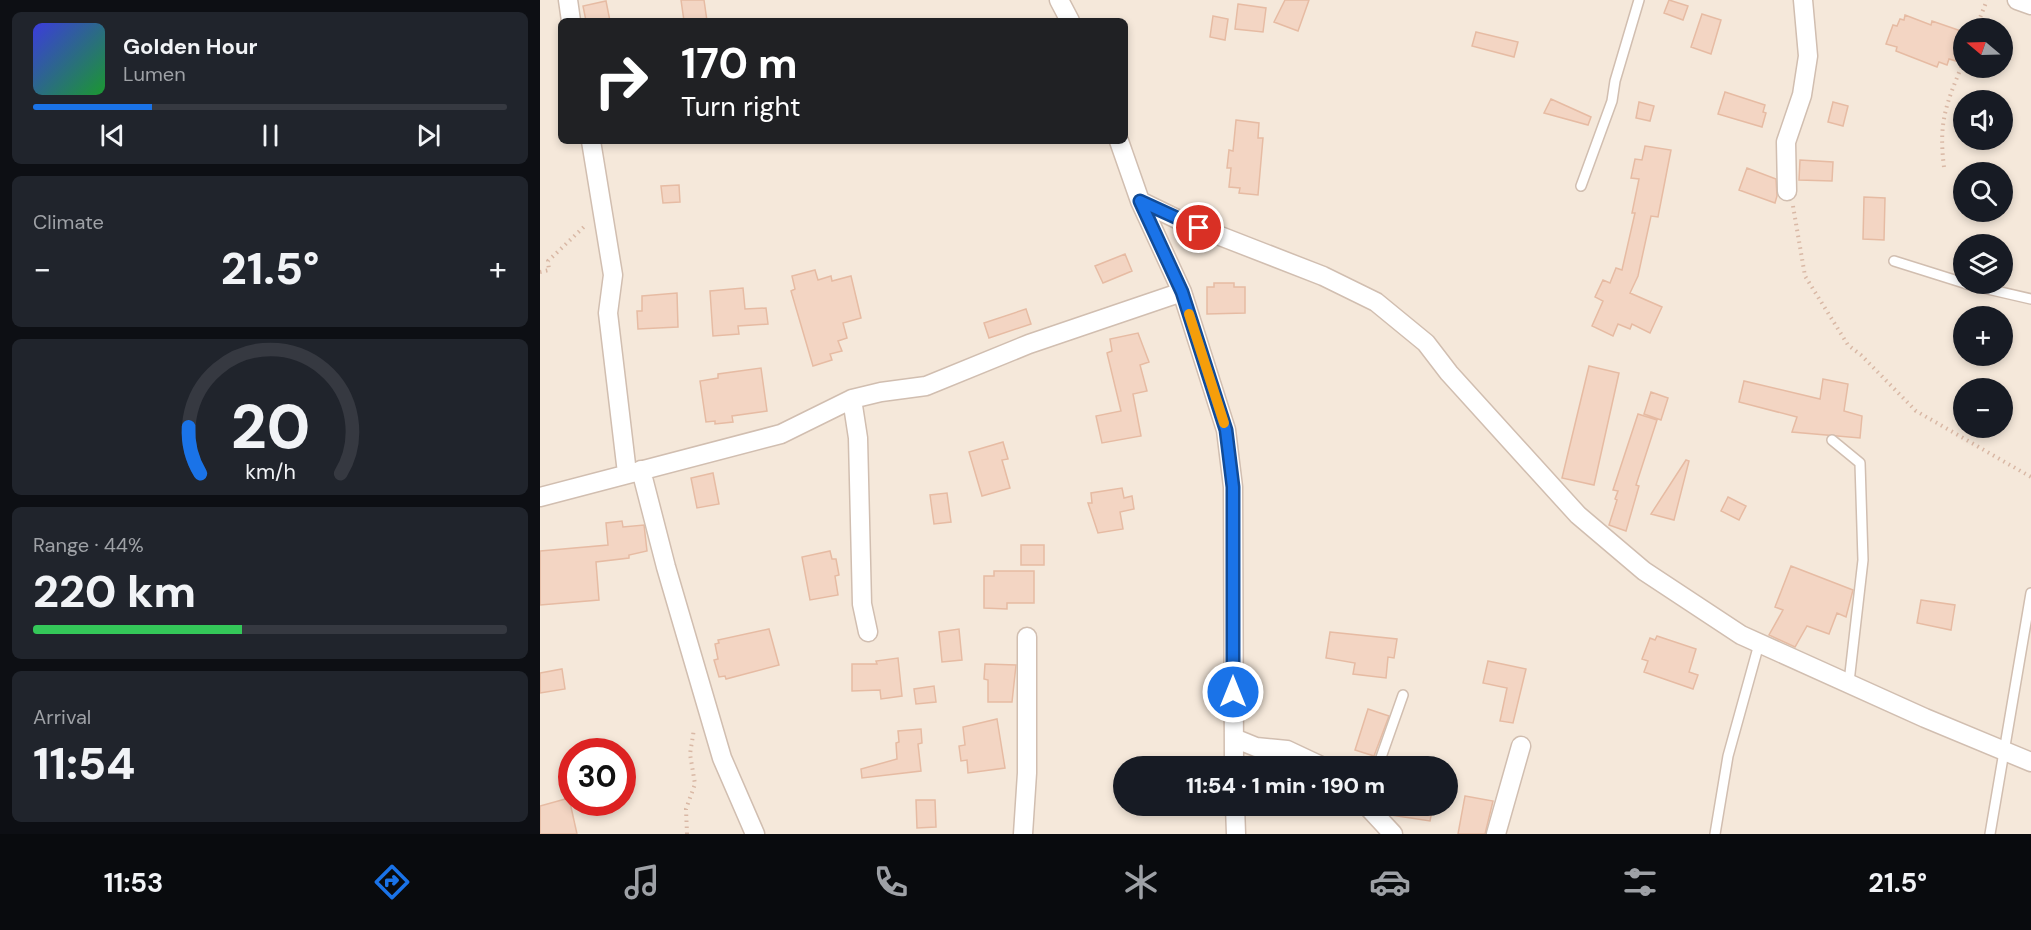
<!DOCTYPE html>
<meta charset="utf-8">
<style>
:root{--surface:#171b24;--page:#20242c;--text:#f1f3f6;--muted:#9ea1a6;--line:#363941;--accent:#1a73e8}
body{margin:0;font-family:"DM Sans",sans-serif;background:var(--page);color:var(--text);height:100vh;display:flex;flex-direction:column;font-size:22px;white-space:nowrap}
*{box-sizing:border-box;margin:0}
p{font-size:20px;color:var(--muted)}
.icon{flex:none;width:33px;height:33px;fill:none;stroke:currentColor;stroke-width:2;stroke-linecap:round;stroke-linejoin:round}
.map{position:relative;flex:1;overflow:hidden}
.side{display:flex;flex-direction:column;gap:12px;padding:12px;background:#0d0f14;width:540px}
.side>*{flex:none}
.top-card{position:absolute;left:18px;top:18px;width:570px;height:126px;border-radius:9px;box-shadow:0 3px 9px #0003;background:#202124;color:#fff;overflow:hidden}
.needle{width:39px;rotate:289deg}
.buttons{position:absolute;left:1413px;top:18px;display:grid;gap:12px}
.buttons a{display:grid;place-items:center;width:60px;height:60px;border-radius:50%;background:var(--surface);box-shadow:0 3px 9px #0003;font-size:30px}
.speed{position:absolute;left:18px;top:738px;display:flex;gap:12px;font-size:30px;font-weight:700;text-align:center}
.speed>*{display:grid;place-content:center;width:78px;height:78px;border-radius:50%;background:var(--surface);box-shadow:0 3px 9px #0003;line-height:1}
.speed .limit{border:9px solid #d22;background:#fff;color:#111}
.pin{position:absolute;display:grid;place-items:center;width:51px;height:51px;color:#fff;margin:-26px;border:3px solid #fff;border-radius:50%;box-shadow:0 2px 6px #0007}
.me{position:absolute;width:66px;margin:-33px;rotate:0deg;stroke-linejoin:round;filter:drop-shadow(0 0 4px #0008)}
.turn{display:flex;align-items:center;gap:21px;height:126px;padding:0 24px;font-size:27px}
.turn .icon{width:78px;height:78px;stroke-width:2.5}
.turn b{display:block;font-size:42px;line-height:51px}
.big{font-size:45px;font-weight:800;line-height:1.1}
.side .card{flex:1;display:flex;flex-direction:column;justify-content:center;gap:9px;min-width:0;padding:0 21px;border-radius:9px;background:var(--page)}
.side .dial{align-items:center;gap:0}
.dial svg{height:156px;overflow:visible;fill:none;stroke:var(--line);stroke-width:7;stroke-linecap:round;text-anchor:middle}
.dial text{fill:var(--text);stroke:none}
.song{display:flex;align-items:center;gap:18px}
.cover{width:72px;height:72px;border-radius:9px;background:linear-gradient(135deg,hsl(240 70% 55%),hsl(130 70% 35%))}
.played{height:6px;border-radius:3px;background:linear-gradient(90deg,var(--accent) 25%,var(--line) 25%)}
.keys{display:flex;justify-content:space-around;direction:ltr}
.heat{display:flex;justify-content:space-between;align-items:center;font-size:33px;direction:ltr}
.charge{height:9px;border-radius:4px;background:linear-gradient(90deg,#34c759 44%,var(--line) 0)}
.trip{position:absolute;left:573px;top:756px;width:345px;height:60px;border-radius:30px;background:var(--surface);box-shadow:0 3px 9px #0003;font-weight:800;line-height:60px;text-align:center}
.tabs{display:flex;height:96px;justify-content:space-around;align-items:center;background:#090b0e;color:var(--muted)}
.tabs .icon{width:42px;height:42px}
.tabs .current{color:var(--accent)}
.tabs b{font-size:27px;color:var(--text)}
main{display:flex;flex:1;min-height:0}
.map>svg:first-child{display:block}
</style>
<main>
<section class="side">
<div class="card">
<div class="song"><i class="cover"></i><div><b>Golden Hour</b><p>Lumen</p></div></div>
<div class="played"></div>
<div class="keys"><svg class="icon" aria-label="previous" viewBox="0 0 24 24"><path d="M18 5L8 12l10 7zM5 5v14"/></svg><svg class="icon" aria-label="pause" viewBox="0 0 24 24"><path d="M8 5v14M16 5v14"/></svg><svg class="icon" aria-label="next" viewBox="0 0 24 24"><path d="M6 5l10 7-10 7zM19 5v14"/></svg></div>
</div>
<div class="card"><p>Climate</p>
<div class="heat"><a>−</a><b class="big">21.5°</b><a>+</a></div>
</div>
<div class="card dial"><svg viewBox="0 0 100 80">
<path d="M14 69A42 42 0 1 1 86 69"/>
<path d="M14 69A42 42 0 0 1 8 45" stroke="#1a73e8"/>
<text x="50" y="56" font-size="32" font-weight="700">20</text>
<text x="50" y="72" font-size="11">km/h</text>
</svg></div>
<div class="card"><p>Range · 44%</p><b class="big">220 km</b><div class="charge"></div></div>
<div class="card"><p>Arrival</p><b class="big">11:54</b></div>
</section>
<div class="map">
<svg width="1491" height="834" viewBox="0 0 1491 834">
<rect width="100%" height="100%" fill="#fdf6ec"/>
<!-- residential -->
<path fill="#f5e8da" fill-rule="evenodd" d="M 0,0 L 1491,0 L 1491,834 L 0,834 ZM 21,21 L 585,21 L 585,141 L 21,141 ZM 1424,28 L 1462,28 L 1462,68 L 1424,68 ZM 1424,100 L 1462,100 L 1462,140 L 1424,140 ZM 1424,172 L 1462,172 L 1462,212 L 1424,212 ZM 1424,244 L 1462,244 L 1462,284 L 1424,284 ZM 1424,316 L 1462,316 L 1462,356 L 1424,356 ZM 1424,388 L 1462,388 L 1462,428 L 1424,428 ZM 32,752 L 82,752 L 82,802 L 32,802 ZM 584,766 L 908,766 L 908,806 L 584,806 Z"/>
<!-- building -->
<path fill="#f3d5c3" stroke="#e6bba3" stroke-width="1.5" d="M 141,0 L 164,0 L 167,21 L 144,21 Z
M 745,0 L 769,0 L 758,31 L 734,22 Z
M 1129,0 L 1148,6 L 1143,20 L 1124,13 Z
M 66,1 L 70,21 L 46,21 L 43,6 Z
M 698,4 L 726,8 L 723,32 L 695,29 Z
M 1162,14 L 1181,20 L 1171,54 L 1151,47 Z
M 1365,15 L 1391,25 L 1392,21 L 1424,32 L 1416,61 L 1409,59 L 1407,65 L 1399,62 L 1397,67 L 1356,51 L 1357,47 L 1346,44 L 1353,25 L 1357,26 L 1360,19 L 1364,20 Z
M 673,16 L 688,19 L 685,40 L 670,37 Z
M 936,32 L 978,42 L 974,57 L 932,46 Z
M 1185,92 L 1225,105 L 1223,112 L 1226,113 L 1222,127 L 1178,114 Z
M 1011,99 L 1051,117 L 1048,125 L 1004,113 Z
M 1099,102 L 1114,106 L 1110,121 L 1096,118 Z
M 1293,102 L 1308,106 L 1303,126 L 1288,122 Z
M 696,120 L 719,123 L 718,138 L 723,138 L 718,195 L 699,193 L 700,188 L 689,187 L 691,168 L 687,168 L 689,150 L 693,151 Z
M 1105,146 L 1131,150 L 1118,217 L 1111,216 L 1098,276 L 1090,293 L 1122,307 L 1110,333 L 1092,324 L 1090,329 L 1078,324 L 1073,336 L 1052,326 L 1063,301 L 1055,297 L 1063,280 L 1070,283 L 1076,268 L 1082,270 L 1095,213 L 1092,213 L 1099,179 L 1091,178 L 1095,159 L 1102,160 Z
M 1260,160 L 1293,162 L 1292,181 L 1259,180 Z
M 1207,168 L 1236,179 L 1237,196 L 1235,203 L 1199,190 Z
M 139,185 L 140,202 L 123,203 L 121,186 Z
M 1324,197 L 1345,198 L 1344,240 L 1323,239 Z
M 585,254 L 592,271 L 563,283 L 555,266 Z
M 275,270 L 278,280 L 291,276 L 292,281 L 311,276 L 321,318 L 303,323 L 307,338 L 298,341 L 302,351 L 290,354 L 292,360 L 273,366 L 251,291 L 255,289 L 252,276 Z
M 674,283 L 694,283 L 694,287 L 705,287 L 705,313 L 667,314 L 667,287 L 674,287 Z
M 203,288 L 205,309 L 226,308 L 228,324 L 198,326 L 199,334 L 173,336 L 170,291 Z
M 137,293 L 138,327 L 98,329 L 97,311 L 102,311 L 102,296 Z
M 486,309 L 491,324 L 449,338 L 444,323 Z
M 598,333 L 609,362 L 600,365 L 607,391 L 593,394 L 601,436 L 562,443 L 556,416 L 581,411 L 567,353 L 572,351 L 570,339 Z
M 1049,366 L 1079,373 L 1054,485 L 1022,478 Z
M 221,368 L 227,411 L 192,416 L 193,422 L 175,424 L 175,421 L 166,422 L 160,381 L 178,378 L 178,374 Z
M 1283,379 L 1308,384 L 1304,411 L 1322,416 L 1320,438 L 1252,432 L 1257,417 L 1199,402 L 1204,381 L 1280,399 Z
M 1111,392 L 1128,398 L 1121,420 L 1104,414 Z
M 1098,414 L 1117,420 L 1096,485 L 1099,486 L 1086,531 L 1069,525 L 1077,500 L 1075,499 L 1078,491 L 1073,490 Z
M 463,442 L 468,459 L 462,460 L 470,488 L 442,496 L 429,452 Z
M 1146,460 L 1149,461 L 1134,520 L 1111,514 Z
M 173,473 L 179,504 L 157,508 L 151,478 Z
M 582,488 L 584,498 L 592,496 L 594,509 L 580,512 L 583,529 L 558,533 L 548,503 L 552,503 L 551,493 Z
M 407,493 L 411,522 L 394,524 L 390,495 Z
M 1188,497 L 1206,506 L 1199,520 L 1181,511 Z
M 82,521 L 83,527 L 104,525 L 107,551 L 89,555 L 89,558 L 56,562 L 59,600 L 0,605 L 0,551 L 68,545 L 66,523 Z
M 481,545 L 504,545 L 504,565 L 481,565 Z
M 290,551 L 292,559 L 296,559 L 299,575 L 295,576 L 298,595 L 270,600 L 262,557 Z
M 1251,566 L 1313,590 L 1306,617 L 1297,613 L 1289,634 L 1267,626 L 1255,647 L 1229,635 L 1243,610 L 1235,607 Z
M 454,571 L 494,571 L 494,603 L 467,603 L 467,609 L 444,608 L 444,576 L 454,576 Z
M 1381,600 L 1415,605 L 1411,630 L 1377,623 Z
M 229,629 L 239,665 L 186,679 L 185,676 L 179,677 L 174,660 L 178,659 L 175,644 L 179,643 L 178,640 Z
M 419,629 L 422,660 L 402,662 L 399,632 Z
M 790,632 L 857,639 L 854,658 L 848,657 L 846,678 L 813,674 L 815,663 L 786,658 Z
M 1117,636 L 1156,649 L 1149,672 L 1158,675 L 1153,689 L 1104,672 L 1108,661 L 1102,659 L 1110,638 L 1115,640 Z
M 358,658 L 362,696 L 341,699 L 340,690 L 312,691 L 312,664 L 337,664 L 336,661 Z
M 948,661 L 986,669 L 973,723 L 960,721 L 967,688 L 943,683 Z
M 445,664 L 476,665 L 472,702 L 448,702 L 448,680 L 444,679 Z
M 22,669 L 25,689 L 0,693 L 0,673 Z
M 394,686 L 396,702 L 376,704 L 374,689 Z
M 828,709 L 849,716 L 834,756 L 815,750 Z
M 457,719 L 465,768 L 428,773 L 427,760 L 421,761 L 419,746 L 425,745 L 423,727 Z
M 381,729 L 382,743 L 378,744 L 381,771 L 322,778 L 321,769 L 357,759 L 356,743 L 359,742 L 358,731 Z
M 925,796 L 953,801 L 945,834 L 918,834 Z
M 29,798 L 37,834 L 0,834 L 0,806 Z
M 376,800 L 395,800 L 396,827 L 377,828 Z
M 846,806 L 893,806 L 890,821 L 851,815 L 846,810 Z"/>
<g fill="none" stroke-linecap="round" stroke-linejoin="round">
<defs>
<path id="lane" d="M 1041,186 L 1072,101 L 1075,81 L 1099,0
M 1354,261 L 1424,283
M 1426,284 L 1491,299
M 1292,440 L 1320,463 L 1323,560 L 1309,682
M 838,766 L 863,695
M 1175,834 L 1188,756 L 1219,644
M 1450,834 L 1491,593"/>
<path id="street" d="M 28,0 L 31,21
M 519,0 L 530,21
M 1477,0 L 1491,5
M 51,141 L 73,275 L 68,313 L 87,473
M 579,141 L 600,201 L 642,292 L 686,430 L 693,487 L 694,766
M 1247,191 L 1246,142 L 1262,95 L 1268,56 L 1263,0
M 600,201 L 639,220 L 783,276 L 836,302 L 886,343 L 909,373 L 1038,515 L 1104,571 L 1201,635 L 1385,718 L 1491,762
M 312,399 L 318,438 L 322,604 L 328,632
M 101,470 L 126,567 L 182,758 L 215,834
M 0,497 L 241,434 L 312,399 L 341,392 L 386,386 L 489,344 L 642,292
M 694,738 L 716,747 L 747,750 L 781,766
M 695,806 L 696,834
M 827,806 L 853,834
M 483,834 L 487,773 L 487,637
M 956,834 L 981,746"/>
</defs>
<!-- lane casing -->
<use href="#lane" stroke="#d1beb0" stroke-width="12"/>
<!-- street casing -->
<use href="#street" stroke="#d1beb0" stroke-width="21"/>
<!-- path -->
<path stroke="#d9b8a5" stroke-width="4" stroke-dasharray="1.5 4.5" stroke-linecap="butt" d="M 1436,28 L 1447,0
M 1404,167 C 1398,120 1407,103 1424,60
M 1253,206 L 1265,276 L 1308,345 L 1321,355 L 1376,411 L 1491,477
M 0,272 L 9,270 L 8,261 L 47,224
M 147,834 L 146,809 L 155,784 L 150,754 L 154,729"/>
<!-- lane -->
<use href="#lane" stroke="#fff" stroke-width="9"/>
<!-- street -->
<use href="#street" stroke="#fff" stroke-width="18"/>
</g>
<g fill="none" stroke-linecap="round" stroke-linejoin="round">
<defs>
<path id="route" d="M 659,228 L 600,201 L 642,292 L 686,430 L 693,487 L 693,692"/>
</defs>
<!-- route casing -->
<use href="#route" stroke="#114b97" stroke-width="15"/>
<!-- route -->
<use href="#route" stroke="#1a73e8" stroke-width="10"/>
<!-- slow -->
<path stroke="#f59e0b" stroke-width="10" d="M 649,314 L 684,423"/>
</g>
</svg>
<div class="buttons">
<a><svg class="needle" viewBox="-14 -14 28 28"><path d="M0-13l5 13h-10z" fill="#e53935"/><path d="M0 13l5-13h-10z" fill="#9ea1a6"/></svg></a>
<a><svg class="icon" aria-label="sound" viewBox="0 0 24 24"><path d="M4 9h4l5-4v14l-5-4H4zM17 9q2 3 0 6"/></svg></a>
<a><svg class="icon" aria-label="search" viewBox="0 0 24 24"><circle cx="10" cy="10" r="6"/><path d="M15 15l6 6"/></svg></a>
<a><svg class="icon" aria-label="layers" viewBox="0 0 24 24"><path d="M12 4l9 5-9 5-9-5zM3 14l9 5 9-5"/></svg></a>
<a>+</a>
<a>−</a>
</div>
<div class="speed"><div class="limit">30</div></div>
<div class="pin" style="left:659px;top:228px;background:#d93025"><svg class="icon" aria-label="arrive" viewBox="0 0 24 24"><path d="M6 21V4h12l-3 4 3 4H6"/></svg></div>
<svg class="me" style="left:693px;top:692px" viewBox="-20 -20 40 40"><circle r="17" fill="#1a73e8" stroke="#fff" stroke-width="3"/><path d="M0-11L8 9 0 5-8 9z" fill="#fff"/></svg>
<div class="trip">11:54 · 1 min · 190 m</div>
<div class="top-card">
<div class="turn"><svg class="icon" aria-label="right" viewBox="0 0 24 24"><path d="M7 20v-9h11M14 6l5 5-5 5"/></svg><div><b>170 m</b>Turn right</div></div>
</div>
</div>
</main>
<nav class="tabs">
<b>11:53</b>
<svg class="icon current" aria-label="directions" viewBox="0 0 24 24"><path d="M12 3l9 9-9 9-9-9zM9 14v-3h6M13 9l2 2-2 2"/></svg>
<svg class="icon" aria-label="music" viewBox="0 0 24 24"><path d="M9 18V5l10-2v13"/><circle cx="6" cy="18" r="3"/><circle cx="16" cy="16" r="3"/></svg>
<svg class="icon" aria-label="phone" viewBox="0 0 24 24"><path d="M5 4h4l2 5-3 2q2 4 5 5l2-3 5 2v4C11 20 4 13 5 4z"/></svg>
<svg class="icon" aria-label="climate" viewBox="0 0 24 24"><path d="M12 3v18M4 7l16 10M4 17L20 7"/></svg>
<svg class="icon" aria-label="car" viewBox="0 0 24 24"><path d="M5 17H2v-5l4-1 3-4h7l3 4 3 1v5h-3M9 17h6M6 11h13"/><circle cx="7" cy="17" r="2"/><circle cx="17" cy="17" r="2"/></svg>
<svg class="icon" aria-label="filters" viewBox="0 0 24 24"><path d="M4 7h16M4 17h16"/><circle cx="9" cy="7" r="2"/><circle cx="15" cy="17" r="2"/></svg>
<b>21.5°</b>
</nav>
